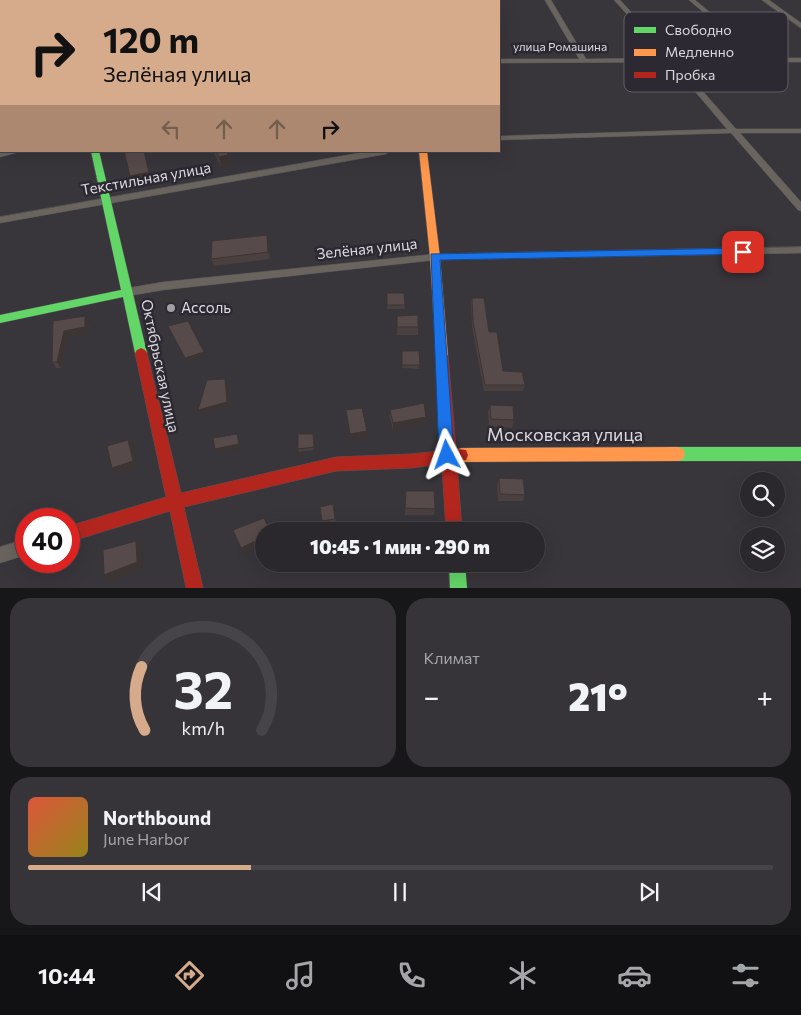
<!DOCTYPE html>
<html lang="ru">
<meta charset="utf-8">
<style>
:root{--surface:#2a282c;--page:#363438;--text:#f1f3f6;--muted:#a5a6a9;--line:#464448;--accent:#d6ab8b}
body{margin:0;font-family:Commissioner,sans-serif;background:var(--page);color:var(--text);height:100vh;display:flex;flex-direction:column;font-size:19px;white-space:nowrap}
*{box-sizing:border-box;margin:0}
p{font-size:16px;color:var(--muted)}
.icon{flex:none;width:28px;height:28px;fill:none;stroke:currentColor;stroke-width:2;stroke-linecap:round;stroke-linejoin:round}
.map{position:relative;height:588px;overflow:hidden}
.sheet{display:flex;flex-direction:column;gap:10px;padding:10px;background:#171618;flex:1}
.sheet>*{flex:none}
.hud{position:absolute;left:0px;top:0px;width:500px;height:152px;box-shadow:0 5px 20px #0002,0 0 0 1px var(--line);background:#d6ab8b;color:#111;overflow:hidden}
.fabs{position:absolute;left:740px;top:472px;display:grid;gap:10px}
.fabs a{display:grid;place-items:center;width:45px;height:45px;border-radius:50%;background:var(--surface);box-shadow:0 5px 20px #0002,0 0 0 1px var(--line);font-size:25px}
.speed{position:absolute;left:15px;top:508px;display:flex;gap:10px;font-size:25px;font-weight:700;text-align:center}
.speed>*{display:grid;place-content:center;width:65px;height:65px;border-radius:50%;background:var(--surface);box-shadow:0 5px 20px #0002,0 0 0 1px var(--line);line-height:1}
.speed .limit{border:8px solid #d22;background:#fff;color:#111}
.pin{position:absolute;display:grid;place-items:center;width:42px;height:42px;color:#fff;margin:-21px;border-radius:10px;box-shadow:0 2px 8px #0006}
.me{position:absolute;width:55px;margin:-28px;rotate:356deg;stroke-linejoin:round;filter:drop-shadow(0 0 4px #0008)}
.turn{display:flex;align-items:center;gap:18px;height:105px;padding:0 20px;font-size:22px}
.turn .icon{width:65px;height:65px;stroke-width:2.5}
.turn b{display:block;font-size:35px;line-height:42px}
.lanes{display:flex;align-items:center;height:48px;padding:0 20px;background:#0003;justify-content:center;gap:25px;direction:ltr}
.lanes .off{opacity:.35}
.big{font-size:38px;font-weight:800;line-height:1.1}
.sheet .widget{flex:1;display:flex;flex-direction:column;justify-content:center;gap:8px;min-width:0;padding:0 18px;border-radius:20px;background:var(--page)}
.sheet .dial{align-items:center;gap:0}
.dial svg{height:130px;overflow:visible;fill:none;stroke:var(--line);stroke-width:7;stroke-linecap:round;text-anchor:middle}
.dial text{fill:var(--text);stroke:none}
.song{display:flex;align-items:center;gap:15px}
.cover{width:60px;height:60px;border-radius:8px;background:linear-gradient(135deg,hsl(10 70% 55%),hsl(50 70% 35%))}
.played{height:5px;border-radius:2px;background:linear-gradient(90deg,var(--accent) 30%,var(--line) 30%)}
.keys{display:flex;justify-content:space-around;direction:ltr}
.heat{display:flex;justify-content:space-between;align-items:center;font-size:28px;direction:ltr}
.sheet .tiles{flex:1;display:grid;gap:10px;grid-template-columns:1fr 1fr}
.widget:last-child{grid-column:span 2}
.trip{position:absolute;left:255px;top:522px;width:290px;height:50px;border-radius:25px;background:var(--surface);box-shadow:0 5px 20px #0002,0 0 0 1px var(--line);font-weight:800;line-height:50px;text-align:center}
.tabs{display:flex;height:80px;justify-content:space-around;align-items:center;background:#111012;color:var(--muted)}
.tabs .icon{width:35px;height:35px}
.tabs .current{color:var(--accent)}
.tabs b{font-size:22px;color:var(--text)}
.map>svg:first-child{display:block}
</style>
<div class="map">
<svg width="801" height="588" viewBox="0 0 801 588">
<rect width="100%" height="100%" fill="#38353b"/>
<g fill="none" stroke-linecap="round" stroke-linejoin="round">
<defs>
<path id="street" d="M 244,0 L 250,0 L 251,1 L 245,1 Z
M 475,0 L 481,0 L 481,1 L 475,1 Z
M 545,0 L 551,0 L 586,59 L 667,58 L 614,0 L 620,0 L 674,58 L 757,58 L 689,0 L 695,0 L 765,58 L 801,58 L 801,62 L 677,62 L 736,129 L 801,129 L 801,133 L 740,133 L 801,202 L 801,211 L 798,210 L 731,133 L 499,140 L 499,136 L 727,129 L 670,62 L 499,63 L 499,59 L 579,59 Z
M 762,0 L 769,0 L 801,23 L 801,28 Z
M 0,55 L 1,55 L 1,59 L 0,59 Z
M 0,151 L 23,151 L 0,157 Z
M 370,151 L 390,151 L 386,154 L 0,223 L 0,217 Z
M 801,247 L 801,253 L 435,260 L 163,290 L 128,296 L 122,292 L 128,288 L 163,282 L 435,254 Z
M 26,539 L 26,555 L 0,563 L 0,547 Z"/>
<path id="fast" d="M 405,0 L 411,0 L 411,1 L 405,1 Z
M 0,16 L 1,16 L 1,20 L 0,20 Z
M 0,104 L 1,104 L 1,108 L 0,108 Z
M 91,151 L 99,151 L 147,353 L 145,356 L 141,358 L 137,356 L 135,353 L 123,297 L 0,323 L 0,315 L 121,290 Z
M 678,447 L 801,447 L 801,461 L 678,461 L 673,459 L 671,454 L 673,449 Z
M 449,564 L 465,564 L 467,588 L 450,588 Z"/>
<path id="slow" d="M 419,151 L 427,151 L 440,257 L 448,356 L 446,359 L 442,361 L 438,359 L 436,356 L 430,257 Z
M 678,447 L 683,449 L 685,454 L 683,459 L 678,461 L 461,462 L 456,460 L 454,455 L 456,450 L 461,448 Z"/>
<path id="jam" d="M 47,0 L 53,0 L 54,1 L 48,1 Z
M 141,348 L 145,350 L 147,353 L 181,493 L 336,457 L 411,454 L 441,451 L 436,356 L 438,353 L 442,351 L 446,353 L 448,356 L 456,449 L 466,450 L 468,455 L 466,460 L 457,462 L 462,531 L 446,531 L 442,464 L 411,468 L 336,471 L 184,507 L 203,588 L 186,588 L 170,511 L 69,542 L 69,526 L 166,497 L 135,353 L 137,350 Z"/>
</defs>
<!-- street casing -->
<use href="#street" stroke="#555358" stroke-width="1"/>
<!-- fast casing -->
<use href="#fast" stroke="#555358" stroke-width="1"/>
<!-- slow casing -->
<use href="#slow" stroke="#555358" stroke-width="1"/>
<!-- jam casing -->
<use href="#jam" stroke="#555358" stroke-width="1"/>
<!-- street -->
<use href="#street" fill="#69645d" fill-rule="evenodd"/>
<!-- fast -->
<use href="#fast" fill="#63d668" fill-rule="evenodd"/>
<!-- slow -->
<use href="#slow" fill="#ff974d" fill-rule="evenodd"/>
<!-- jam -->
<use href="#jam" fill="#b3261e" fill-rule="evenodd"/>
</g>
<!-- wall -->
<path fill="#4b4040" d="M 213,151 L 227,151 L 231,165 L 221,167 Z
M 269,243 L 270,259 L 214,266 L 211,259 Z
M 387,293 L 404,293 L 405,309 L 387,309 Z
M 472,298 L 489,332 L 503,371 L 525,385 L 523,391 L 484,391 L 472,327 L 471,304 Z
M 418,315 L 418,335 L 397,335 L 397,327 Z
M 53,321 L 89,322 L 88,333 L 68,337 L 61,368 L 56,368 L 52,362 Z
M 402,351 L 419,351 L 419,369 L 402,368 Z
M 490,405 L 514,420 L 512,428 L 489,426 L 488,412 Z
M 390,410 L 426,417 L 425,424 L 393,431 L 390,417 Z
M 313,434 L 314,450 L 299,452 L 298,449 Z
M 499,478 L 525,495 L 523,501 L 498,501 L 497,485 Z
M 333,504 L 336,523 L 323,524 L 322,521 Z
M 405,508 L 435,509 L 434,515 L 405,515 Z
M 509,527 L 538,528 L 540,551 L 538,557 L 536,557 L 536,531 L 507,531 Z"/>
<!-- shaded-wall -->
<path fill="#3d3434" d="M 144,151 L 152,179 L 133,183 L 130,176 Z
M 228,155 L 231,165 L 221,167 L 219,157 Z
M 267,235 L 269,243 L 270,259 L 268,252 Z
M 85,316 L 89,322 L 88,333 L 68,337 L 61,368 L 57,362 L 64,331 Z
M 204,352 L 206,356 L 187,362 L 185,358 Z
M 225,379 L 227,383 L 228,406 L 200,414 L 198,410 Z
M 426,417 L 425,424 L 393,431 L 393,423 Z
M 367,431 L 368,438 L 351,441 L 350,434 Z
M 237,434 L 241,448 L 216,452 L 215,449 Z
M 128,440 L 133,447 L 138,468 L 117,475 L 112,468 Z
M 264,537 L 264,545 L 244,554 L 241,548 Z
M 136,541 L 141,547 L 143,568 L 110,581 L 104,575 Z"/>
<!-- building -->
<path fill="#574a4b" stroke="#3d3434" d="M 124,151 L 144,151 L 149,172 L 130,176 Z
M 216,151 L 227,151 L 228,155 L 219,157 Z
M 267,235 L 268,252 L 211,259 L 212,241 Z
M 387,293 L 404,293 L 405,305 L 387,305 Z
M 472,298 L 484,298 L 489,332 L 497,332 L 503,371 L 522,372 L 525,385 L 485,385 L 473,321 Z
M 418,315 L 418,327 L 397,327 L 397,316 Z
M 85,316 L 85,327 L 64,331 L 57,362 L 52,362 L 53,321 Z
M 188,321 L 204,352 L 185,358 L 168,326 Z
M 402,351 L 419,351 L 420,365 L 402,365 Z
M 225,379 L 227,402 L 198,410 L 207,380 Z
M 424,403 L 426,417 L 393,423 L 390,410 Z
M 490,405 L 513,406 L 514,420 L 491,419 Z
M 362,408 L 367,431 L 350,434 L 346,410 Z
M 237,434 L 239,444 L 215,449 L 213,438 Z
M 298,434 L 313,434 L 314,447 L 298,449 Z
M 128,440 L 133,461 L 112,468 L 107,446 Z
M 499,478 L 523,479 L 525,495 L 500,494 Z
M 406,491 L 434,491 L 435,509 L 405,508 Z
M 333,504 L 335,519 L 322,521 L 320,507 Z
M 264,518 L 270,531 L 264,531 L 264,537 L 241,548 L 233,530 Z
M 509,527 L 538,528 L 540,551 L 536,551 L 536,531 L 509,531 Z
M 136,541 L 137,562 L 104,575 L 103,550 Z"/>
<!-- route -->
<path fill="#1a73e8" stroke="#114b97" d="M 743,248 L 747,249 L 747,254 L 440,260 L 454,455 L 452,460 L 447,462 L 442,460 L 439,455 L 431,254 Z"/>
<!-- markers -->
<circle fill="#a29fa5" stroke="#2d2932" stroke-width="2" cx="171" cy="308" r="5"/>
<g text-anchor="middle" stroke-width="5" stroke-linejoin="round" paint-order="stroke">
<!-- far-street labels -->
<g font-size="12" fill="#dbd8de" stroke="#2d2932">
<text x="560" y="51">улица Ромашина</text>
</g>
<!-- street labels -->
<g font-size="15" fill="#dbd8de" stroke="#2d2932">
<text transform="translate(146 179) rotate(-10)" y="5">Текстильная улица</text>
<text transform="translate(367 249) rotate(-6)" y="5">Зелёная улица</text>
<text transform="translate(160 366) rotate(78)" y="5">Октябрьская улица</text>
</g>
<!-- poi labels -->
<g font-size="15" fill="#dbd8de" stroke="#2d2932" text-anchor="start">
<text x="181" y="313">Ассоль</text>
</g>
<!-- near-street labels -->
<g font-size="18" fill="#dbd8de" stroke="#2d2932">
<text x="565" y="441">Московская улица</text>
</g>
</g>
<!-- legend -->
<rect x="624" y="12" width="164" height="80" rx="8" fill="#2d2932" stroke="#615e66" stroke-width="1"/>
<rect x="634" y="27" width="22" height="6" fill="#63d668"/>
<rect x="634" y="49" width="22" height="7" fill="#ff974d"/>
<rect x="634" y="72" width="22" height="6" fill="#b3261e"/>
<g font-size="14" fill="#dbd8de">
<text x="665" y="35">Свободно</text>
<text x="665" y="57">Медленно</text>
<text x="665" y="80">Пробка</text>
</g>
</svg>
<div class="fabs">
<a><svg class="icon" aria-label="search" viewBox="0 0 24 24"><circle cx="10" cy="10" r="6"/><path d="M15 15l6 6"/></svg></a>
<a><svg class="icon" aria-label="layers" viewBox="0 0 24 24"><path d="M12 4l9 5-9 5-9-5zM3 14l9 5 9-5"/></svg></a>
</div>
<div class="speed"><div class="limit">40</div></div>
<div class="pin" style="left:743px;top:252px;background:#d93025"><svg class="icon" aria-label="arrive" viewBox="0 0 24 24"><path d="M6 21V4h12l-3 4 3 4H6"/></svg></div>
<svg class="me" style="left:447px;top:455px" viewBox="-20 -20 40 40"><path d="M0-17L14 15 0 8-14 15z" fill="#1a73e8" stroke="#fff" stroke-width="4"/></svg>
<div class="trip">10:45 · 1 мин · 290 m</div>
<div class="hud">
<div class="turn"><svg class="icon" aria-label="right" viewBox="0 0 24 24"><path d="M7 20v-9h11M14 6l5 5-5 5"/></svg><div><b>120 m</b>Зелёная улица</div></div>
<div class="lanes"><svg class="icon off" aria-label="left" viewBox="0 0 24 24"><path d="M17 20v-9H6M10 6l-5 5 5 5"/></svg><svg class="icon off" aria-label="ahead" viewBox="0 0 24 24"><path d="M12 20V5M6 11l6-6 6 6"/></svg><svg class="icon off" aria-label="ahead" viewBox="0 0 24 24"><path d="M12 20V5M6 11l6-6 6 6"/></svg><svg class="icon" aria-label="right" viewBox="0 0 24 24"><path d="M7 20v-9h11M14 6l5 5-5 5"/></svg></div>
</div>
</div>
<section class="sheet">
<div class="tiles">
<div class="widget dial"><svg viewBox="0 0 100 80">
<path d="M14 69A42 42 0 1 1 86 69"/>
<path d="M14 69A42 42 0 0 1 12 30" stroke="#d6ab8b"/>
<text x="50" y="56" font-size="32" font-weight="700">32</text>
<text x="50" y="72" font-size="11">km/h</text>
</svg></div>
<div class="widget"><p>Климат</p>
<div class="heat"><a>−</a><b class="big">21°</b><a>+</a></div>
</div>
<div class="widget">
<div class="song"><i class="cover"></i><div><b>Northbound</b><p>June Harbor</p></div></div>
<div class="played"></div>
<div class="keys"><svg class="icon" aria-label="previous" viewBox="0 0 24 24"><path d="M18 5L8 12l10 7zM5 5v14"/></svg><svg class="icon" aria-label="pause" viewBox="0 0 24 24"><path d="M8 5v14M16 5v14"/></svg><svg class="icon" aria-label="next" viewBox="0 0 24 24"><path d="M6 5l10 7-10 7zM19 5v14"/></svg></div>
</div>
</div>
</section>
<nav class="tabs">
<b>10:44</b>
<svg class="icon current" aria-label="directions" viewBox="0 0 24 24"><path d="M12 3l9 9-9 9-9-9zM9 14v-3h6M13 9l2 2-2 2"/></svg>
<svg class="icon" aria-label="music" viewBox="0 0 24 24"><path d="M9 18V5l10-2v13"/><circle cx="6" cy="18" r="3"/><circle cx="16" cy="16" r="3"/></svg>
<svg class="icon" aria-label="phone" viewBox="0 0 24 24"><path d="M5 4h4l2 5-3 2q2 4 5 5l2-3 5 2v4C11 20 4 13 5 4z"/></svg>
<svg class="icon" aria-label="climate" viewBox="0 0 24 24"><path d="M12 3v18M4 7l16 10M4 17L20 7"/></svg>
<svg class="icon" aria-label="car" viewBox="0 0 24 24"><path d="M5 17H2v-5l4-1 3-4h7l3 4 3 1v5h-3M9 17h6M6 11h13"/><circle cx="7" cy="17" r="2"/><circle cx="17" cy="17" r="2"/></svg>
<svg class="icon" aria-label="filters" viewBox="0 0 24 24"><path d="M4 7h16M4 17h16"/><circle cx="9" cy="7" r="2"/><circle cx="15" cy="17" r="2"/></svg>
</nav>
